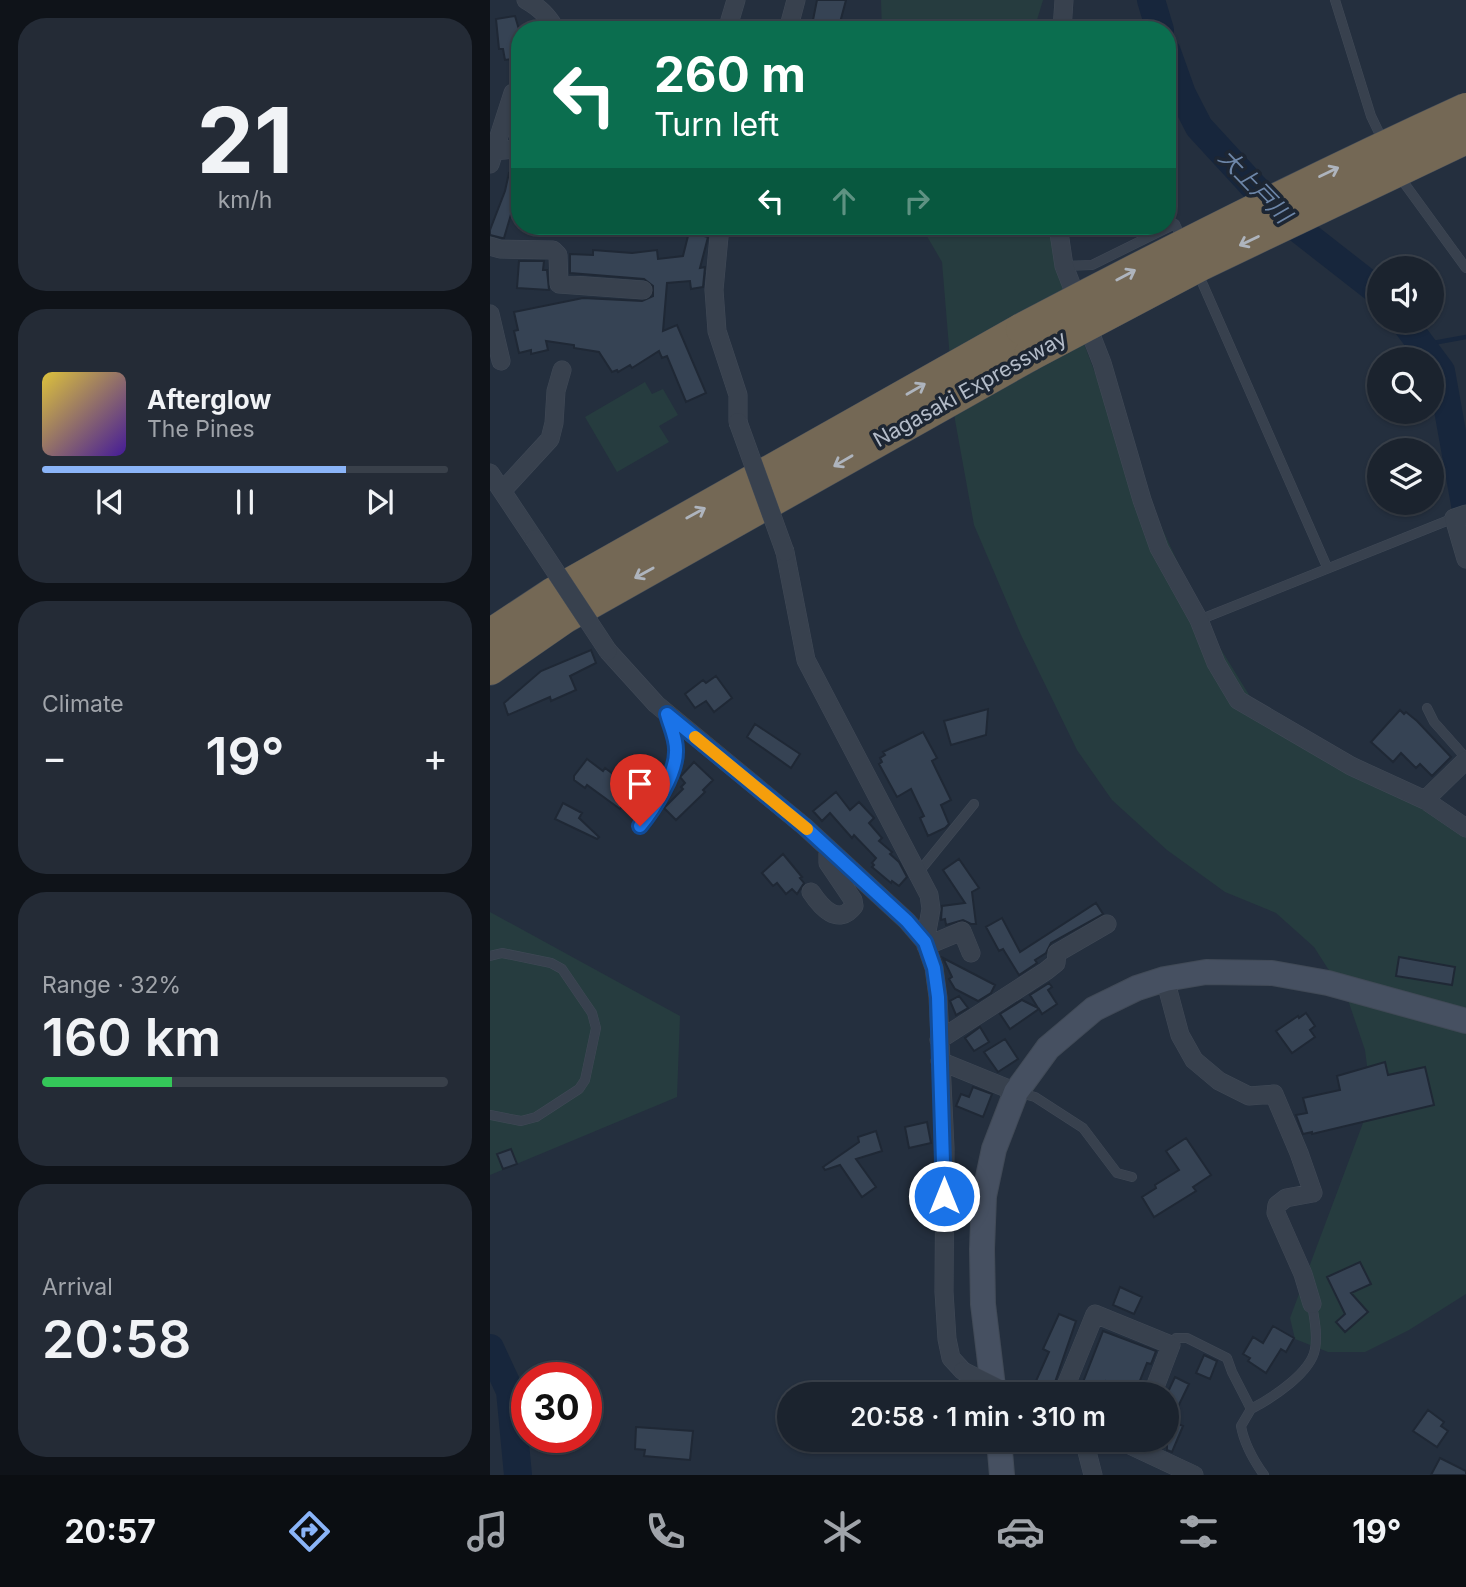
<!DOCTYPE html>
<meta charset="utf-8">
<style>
:root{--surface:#1b232e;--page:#242b36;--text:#f1f3f6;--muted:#a0a4aa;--line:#39404a;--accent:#8ab4f8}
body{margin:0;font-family:Inter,"Noto Sans JP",sans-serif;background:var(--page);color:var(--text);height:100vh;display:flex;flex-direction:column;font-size:26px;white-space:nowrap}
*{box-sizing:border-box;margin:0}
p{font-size:23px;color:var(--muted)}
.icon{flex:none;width:38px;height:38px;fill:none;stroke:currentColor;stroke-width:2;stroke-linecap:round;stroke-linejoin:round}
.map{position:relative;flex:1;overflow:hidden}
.drawer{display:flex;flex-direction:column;gap:18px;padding:18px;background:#0f1319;width:490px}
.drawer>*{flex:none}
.guide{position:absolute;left:21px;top:21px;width:665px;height:214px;border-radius:28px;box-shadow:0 2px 5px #0004,0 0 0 2px var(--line);background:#0b6e4f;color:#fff;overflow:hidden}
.controls{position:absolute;left:877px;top:256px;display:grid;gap:14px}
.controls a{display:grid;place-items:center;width:77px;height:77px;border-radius:50%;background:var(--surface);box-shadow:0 2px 5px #0004,0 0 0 2px var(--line);font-size:35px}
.speed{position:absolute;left:21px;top:1362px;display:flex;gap:14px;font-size:35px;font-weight:700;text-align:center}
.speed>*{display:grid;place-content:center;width:91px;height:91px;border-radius:50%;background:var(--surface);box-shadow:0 2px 5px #0004,0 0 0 2px var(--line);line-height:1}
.speed .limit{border:10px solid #d22;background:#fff;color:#111}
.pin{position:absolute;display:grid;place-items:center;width:60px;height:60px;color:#fff;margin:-72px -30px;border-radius:50% 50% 50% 0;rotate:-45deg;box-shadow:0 0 7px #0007}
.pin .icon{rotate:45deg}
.me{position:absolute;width:77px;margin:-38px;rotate:0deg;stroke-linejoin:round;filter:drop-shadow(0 0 5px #0008)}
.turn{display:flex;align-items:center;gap:24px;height:147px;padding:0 28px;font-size:32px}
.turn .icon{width:91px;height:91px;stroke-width:2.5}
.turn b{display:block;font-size:49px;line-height:60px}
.lanes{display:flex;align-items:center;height:66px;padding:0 28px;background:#0003;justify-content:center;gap:35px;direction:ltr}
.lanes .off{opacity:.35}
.big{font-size:52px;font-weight:600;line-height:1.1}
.drawer .card{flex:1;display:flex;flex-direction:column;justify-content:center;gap:10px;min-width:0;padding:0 24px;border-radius:28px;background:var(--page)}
.drawer .dial{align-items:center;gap:0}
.dial b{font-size:91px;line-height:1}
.song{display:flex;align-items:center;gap:21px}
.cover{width:84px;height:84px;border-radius:10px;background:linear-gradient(135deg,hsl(50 70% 55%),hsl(260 70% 35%))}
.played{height:7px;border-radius:4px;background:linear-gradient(90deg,var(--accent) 75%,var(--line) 75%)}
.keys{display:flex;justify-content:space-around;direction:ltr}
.heat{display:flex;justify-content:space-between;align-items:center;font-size:38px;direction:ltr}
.charge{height:10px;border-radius:5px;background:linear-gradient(90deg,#34c759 32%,var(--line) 0)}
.trip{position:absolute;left:287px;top:1382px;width:402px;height:70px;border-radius:35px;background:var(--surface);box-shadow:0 2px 5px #0004,0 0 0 2px var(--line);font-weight:600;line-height:70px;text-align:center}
.tabs{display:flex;height:112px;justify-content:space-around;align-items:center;background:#0b0e12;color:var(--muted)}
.tabs .icon{width:49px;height:49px}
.tabs .on{color:var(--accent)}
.tabs b{font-size:32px;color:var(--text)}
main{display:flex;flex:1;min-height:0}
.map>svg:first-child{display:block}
</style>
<main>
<section class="drawer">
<div class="card dial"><b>21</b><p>km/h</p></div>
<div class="card">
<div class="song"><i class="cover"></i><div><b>Afterglow</b><p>The Pines</p></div></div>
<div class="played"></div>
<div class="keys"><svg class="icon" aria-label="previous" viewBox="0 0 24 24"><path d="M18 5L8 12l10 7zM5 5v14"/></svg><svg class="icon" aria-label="pause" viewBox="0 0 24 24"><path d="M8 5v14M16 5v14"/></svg><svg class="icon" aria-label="next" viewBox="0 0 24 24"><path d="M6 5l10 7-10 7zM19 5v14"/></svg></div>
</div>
<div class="card"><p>Climate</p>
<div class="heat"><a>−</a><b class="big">19°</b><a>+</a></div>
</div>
<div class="card"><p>Range · 32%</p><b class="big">160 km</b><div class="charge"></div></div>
<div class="card"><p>Arrival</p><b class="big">20:58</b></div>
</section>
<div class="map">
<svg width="976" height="1475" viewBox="0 0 976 1475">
<rect width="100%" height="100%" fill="#242f3e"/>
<!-- green -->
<path fill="#263c3f" d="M 391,0 L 553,0 L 544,30 L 392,30 Z
M 431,226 L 559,226 L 568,275 L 627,431 L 719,630 L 761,698 L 800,736 L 976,822 L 976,1294 L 919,1330 L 875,1352 L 838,1352 L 805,1339 L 800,1318 L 873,1123 L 880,1089 L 875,1050 L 858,1000 L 824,947 L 786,913 L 735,892 L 677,850 L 622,800 L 587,750 L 531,635 L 484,525 L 465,420 L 452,262 Z
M 155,382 L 162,394 L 173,389 L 188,415 L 169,426 L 179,442 L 127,472 L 95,417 Z
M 0,912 L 190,1016 L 187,1097 L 0,1175 Z"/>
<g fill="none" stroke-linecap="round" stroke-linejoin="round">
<!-- stream -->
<path stroke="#17263c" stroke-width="4.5" d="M 932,345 L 976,337"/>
<!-- river -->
<path stroke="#17263c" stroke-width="28" d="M 661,0 L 670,30
M 677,52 L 692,94 L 709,127 L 788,213 L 889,292
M 913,320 L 951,371 L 976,510
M 0,1348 L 20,1391 L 28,1475"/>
</g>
<!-- building -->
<path fill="#364354" stroke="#1f2835" stroke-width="2" d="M 327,0 L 356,0 L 348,30 L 322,25 Z
M 25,16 L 30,33 L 30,58 L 15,60 L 13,49 L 9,49 L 6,19 Z
M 19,173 L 30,176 L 30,184 L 14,238 L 12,238 L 0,235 L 0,230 L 15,191 Z
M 199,232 L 218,237 L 210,268 L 215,267 L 213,287 L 201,289 L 200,281 L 177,283 L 173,331 L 187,325 L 216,393 L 196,402 L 177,356 L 172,358 L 169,351 L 142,368 L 140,365 L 128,372 L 127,370 L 122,372 L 109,352 L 84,348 L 84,345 L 56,341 L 58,350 L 41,354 L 41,350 L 29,353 L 24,331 L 28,330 L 24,312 L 93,298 L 152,301 L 163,296 L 163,286 L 154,279 L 80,273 L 80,254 L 103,255 L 103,250 L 142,253 L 167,250 L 168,259 L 193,256 Z
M 29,261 L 54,261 L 53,270 L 57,270 L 59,290 L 27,288 Z
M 101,650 L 106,663 L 80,676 L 86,690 L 61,701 L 60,697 L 18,715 L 14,703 L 51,671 Z
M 226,676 L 242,698 L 224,712 L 216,701 L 205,708 L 195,694 L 213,680 L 216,683 Z
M 498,709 L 496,735 L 461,745 L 454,721 Z
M 910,710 L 914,714 L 916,712 L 927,721 L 961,757 L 942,776 L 930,764 L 926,768 L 911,753 L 903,762 L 881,742 Z
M 265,724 L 310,754 L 301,768 L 257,737 Z
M 433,732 L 447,758 L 442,761 L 461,800 L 451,805 L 459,824 L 455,828 L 438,836 L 430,818 L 434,816 L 421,789 L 407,797 L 389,764 L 392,762 L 390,758 L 395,755 L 393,752 Z
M 97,759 L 113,771 L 115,768 L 159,801 L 148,817 L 134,805 L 130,809 L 97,785 L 95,788 L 84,780 L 84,776 Z
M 204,762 L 223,780 L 213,790 L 215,792 L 186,820 L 174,808 L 193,789 L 191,787 L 195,783 L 190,777 Z
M 346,792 L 360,810 L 369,802 L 384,818 L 379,823 L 392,838 L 389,841 L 402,852 L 400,854 L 409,862 L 417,877 L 409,886 L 402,881 L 401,883 L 382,867 L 384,865 L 382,863 L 386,858 L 364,835 L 362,838 L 340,813 L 332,821 L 323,811 Z
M 73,803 L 92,813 L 89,818 L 109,837 L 107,839 L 65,819 Z
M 293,854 L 312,877 L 310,878 L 314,883 L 307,894 L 302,889 L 296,894 L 287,883 L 283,886 L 272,873 Z
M 469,859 L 489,888 L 482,892 L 486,924 L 481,924 L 473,920 L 456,925 L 455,919 L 451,920 L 452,906 L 475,903 L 453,870 Z
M 606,903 L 613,914 L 561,943 L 556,953 L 545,960 L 547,963 L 529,975 L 513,949 L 509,951 L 496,927 L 512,918 L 530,952 Z
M 909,957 L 965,967 L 962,985 L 906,976 Z
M 453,958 L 505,985 L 501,993 L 488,1001 L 465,989 L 459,979 L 462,977 Z
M 559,983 L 562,987 L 558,990 L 567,1004 L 552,1014 L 549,1009 L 520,1029 L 510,1014 L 532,1000 L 548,1008 L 540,995 Z
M 469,996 L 478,1008 L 466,1015 L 460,1001 Z
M 816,1013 L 825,1026 L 820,1030 L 825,1037 L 802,1053 L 786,1031 L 808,1016 L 809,1018 Z
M 490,1027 L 499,1042 L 484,1051 L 475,1038 Z
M 515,1039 L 528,1059 L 508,1072 L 494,1052 Z
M 895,1062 L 898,1075 L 935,1067 L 944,1105 L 822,1134 L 822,1132 L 813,1134 L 806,1115 L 817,1113 L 813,1098 L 850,1090 L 847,1076 Z
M 483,1087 L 502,1094 L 493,1117 L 466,1106 L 471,1094 L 479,1097 Z
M 437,1122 L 441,1143 L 419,1148 L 415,1127 Z
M 386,1131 L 392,1151 L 366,1159 L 386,1187 L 372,1197 L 350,1165 L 335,1170 L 333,1167 L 369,1142 L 368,1137 Z
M 696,1138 L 721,1175 L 703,1187 L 706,1191 L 664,1217 L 652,1197 L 666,1188 L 665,1185 L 689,1170 L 676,1151 Z
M 21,1149 L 27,1164 L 13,1169 L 7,1154 Z
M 870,1262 L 881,1284 L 861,1293 L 878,1312 L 855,1332 L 846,1322 L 855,1314 L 837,1277 Z
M 630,1287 L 652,1297 L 644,1314 L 623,1305 Z
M 569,1314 L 586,1321 L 563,1388 L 546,1381 L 559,1352 L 553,1349 Z
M 783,1326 L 804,1338 L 796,1352 L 791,1349 L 776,1373 L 758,1361 L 760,1358 L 753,1354 L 763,1337 L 773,1343 Z
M 613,1331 L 666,1351 L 661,1364 L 657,1363 L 645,1393 L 616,1381 L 610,1395 L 588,1395 Z
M 714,1355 L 727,1361 L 720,1379 L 706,1373 Z
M 685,1377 L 699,1384 L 681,1421 L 693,1426 L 682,1452 L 677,1450 L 677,1394 Z
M 938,1410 L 954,1422 L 951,1426 L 958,1431 L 947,1447 L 923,1431 Z
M 146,1427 L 203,1431 L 200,1460 L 154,1456 L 155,1450 L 145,1449 Z
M 950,1458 L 976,1471 L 976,1475 L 941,1475 Z"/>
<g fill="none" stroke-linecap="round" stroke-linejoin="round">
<defs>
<path id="lane" d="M 845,0 L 881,116 L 893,141
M 909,176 L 976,268
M 574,266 L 602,265 L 685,224 L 692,239
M 707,271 L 837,567
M 709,620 L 964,518
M 937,708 L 944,722 L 976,758
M 150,826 C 164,809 183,776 187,755 C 188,742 180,728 178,716
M 428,873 L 484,804
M 0,956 L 12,953 L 61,963 L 72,969 L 102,1013 L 106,1028 L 95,1080 L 89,1089 L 46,1117 L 31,1121 L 0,1115
M 527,1092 L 545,1097 L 593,1128 L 627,1173 L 642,1177
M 681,1345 L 686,1338 L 697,1338 L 737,1358 L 742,1372 L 761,1409 C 782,1398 821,1373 825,1349 C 828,1334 824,1318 822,1304
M 761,1409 L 751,1426 C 754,1443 764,1461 774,1475"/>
<path id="street" d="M 36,0 C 50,8 58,16 66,30
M 237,30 L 246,0
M 298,30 L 306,0
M 572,30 L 574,0
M 4,151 L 24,149 L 30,151
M 0,164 L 23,93 L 30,90
M 230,226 L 224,290 L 227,331 L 248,395 L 248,422
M 568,226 L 574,266 L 612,363 L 652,500 L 669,548 L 709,620 L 726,663 L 748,700 L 861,766 L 935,800 L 976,828
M 0,246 L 10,249 L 63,250 L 68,255 L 69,284 L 153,290
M 0,314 L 11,361
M 0,473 L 44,539
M 13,490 L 60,439 L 64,423 L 66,391 L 72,370
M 976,514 L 964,518 L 976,559
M 295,552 L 316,660 L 439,895 L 441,909 L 435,942
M 118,651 L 166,704 L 315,827 L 417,921 L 435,942 L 444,968 L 448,997 L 455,1148 L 454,1292 L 457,1339 L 461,1358 L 473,1371
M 935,800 L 976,760
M 321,892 C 331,907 348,927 364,906 L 363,900 L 338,863 L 338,849
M 436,946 L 472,931 L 481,953
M 675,979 L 690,1035 L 704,1060 L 729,1081 L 759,1096 L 784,1094 L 809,1153 L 823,1193 L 796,1198 L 787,1205 L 786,1213 L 813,1274 L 822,1304
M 449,1040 L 556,971 L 566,963 L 567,953 L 617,924
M 450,1061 L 526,1092
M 572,1395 L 605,1314 L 681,1345 L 662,1395
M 594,1440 L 603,1475
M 629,1440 L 704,1475"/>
<path id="secondary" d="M 504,1395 L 493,1304 L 492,1249 L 494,1196 L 504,1149 L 526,1092 L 558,1048 L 604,1009 L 647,988 L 675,979 L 716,972 L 782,973 L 838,983 L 976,1021
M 509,1440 L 512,1475"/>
<path id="highway" d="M 0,635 L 62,594 L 532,329
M 0,669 L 75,617 L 540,355"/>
</defs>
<!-- lane casing -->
<use href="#lane" stroke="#414a57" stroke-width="10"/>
<!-- street casing -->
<use href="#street" stroke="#414a57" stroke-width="19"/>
<!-- secondary casing -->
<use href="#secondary" stroke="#414a57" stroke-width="26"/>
<!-- highway casing -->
<use href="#highway" stroke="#434c59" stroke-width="33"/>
<!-- lane -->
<use href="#lane" stroke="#38414e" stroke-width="9"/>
<!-- street -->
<use href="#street" stroke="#38414e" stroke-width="18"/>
<!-- secondary -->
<use href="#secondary" stroke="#465061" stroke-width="24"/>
<!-- highway -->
<use href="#highway" stroke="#746855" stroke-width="32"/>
<defs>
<path id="street-bridge" d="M 248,422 L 295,552
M 44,539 L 118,651
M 473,1371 L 521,1395"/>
<path id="highway-bridge" d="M 532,329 C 678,252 825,178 976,109
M 540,355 L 712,264 L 976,138"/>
</defs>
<!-- street-bridge casing -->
<use href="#street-bridge" stroke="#414a57" stroke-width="19" stroke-linecap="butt"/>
<!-- highway-bridge casing -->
<use href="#highway-bridge" stroke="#434c59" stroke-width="33" stroke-linecap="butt"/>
<!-- street-bridge -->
<use href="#street-bridge" stroke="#38414e" stroke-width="18"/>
<!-- highway-bridge -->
<use href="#highway-bridge" stroke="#746855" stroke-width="32"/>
</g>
<!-- one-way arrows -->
<defs><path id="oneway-shaft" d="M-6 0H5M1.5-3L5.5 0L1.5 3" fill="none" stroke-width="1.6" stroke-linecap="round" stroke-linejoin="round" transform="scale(1.75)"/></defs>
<g stroke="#aeb4bd">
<use href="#oneway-shaft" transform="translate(839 172) rotate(-26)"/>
<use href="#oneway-shaft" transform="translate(759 241) rotate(154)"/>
<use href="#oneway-shaft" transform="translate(636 275) rotate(-28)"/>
<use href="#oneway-shaft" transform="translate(426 389) rotate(-30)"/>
<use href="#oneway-shaft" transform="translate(353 461) rotate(150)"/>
<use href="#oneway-shaft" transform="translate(206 513) rotate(-29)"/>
<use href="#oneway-shaft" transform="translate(154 573) rotate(151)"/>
</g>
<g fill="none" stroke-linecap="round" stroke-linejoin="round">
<defs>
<path id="route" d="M 150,826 C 164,809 186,774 186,752 C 187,739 180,726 177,714 L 315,827 L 417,921 L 435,942 L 444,968 L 448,997 L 454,1196"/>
</defs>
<!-- route casing -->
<use href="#route" stroke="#114b97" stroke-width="18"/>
<!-- route -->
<use href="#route" stroke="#1a73e8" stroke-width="12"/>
<!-- slow -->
<path stroke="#f59e0b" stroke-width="12" d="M 205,737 L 317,829"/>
</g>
<g text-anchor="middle" stroke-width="7" stroke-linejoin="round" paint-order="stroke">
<!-- street labels -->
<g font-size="21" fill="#b4bcc9" stroke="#1d2633">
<text transform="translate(480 389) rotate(-29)" y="7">Nagasaki Expressway</text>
</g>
<!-- water labels -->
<g font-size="23" font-style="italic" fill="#6d86a8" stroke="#1d2633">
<text transform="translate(765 186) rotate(46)" y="8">大上戸川</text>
</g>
</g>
</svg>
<div class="controls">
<a><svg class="icon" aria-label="sound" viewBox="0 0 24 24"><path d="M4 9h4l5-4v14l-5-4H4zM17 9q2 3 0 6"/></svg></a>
<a><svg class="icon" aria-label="search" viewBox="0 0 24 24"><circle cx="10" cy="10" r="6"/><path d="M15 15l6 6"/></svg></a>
<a><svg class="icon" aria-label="layers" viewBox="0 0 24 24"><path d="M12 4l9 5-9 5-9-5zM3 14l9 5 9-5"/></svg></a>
</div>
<div class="speed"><div class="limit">30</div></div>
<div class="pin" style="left:150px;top:826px;background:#d93025"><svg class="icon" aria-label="arrive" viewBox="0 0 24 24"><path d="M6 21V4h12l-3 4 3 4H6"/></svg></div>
<svg class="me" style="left:454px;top:1196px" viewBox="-20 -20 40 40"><circle r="17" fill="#1a73e8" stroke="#fff" stroke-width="3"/><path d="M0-11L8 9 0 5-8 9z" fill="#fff"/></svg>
<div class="trip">20:58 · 1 min · 310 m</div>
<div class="guide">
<div class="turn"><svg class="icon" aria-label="left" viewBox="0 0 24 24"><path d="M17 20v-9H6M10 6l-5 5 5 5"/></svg><div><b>260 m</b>Turn left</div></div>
<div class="lanes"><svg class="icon" aria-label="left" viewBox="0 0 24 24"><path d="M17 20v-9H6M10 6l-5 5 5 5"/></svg><svg class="icon off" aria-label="ahead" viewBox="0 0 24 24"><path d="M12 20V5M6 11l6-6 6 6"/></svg><svg class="icon off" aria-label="right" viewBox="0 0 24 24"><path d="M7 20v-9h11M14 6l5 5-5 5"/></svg></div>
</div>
</div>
</main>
<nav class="tabs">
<b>20:57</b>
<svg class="icon on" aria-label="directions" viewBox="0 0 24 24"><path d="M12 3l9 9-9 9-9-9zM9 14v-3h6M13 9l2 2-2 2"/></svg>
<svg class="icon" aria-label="music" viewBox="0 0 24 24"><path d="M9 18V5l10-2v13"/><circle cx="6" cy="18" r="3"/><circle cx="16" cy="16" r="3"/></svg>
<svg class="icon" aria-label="phone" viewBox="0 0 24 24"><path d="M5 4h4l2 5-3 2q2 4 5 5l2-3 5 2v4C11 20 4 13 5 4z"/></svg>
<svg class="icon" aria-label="climate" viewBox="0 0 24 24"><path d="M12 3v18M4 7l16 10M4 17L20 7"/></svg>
<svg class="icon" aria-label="car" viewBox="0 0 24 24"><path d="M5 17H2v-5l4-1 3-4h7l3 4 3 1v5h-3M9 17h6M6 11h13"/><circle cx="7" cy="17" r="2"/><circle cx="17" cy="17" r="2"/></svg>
<svg class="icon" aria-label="filters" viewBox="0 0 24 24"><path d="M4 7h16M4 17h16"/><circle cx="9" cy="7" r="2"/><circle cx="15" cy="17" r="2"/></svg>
<b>19°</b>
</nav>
